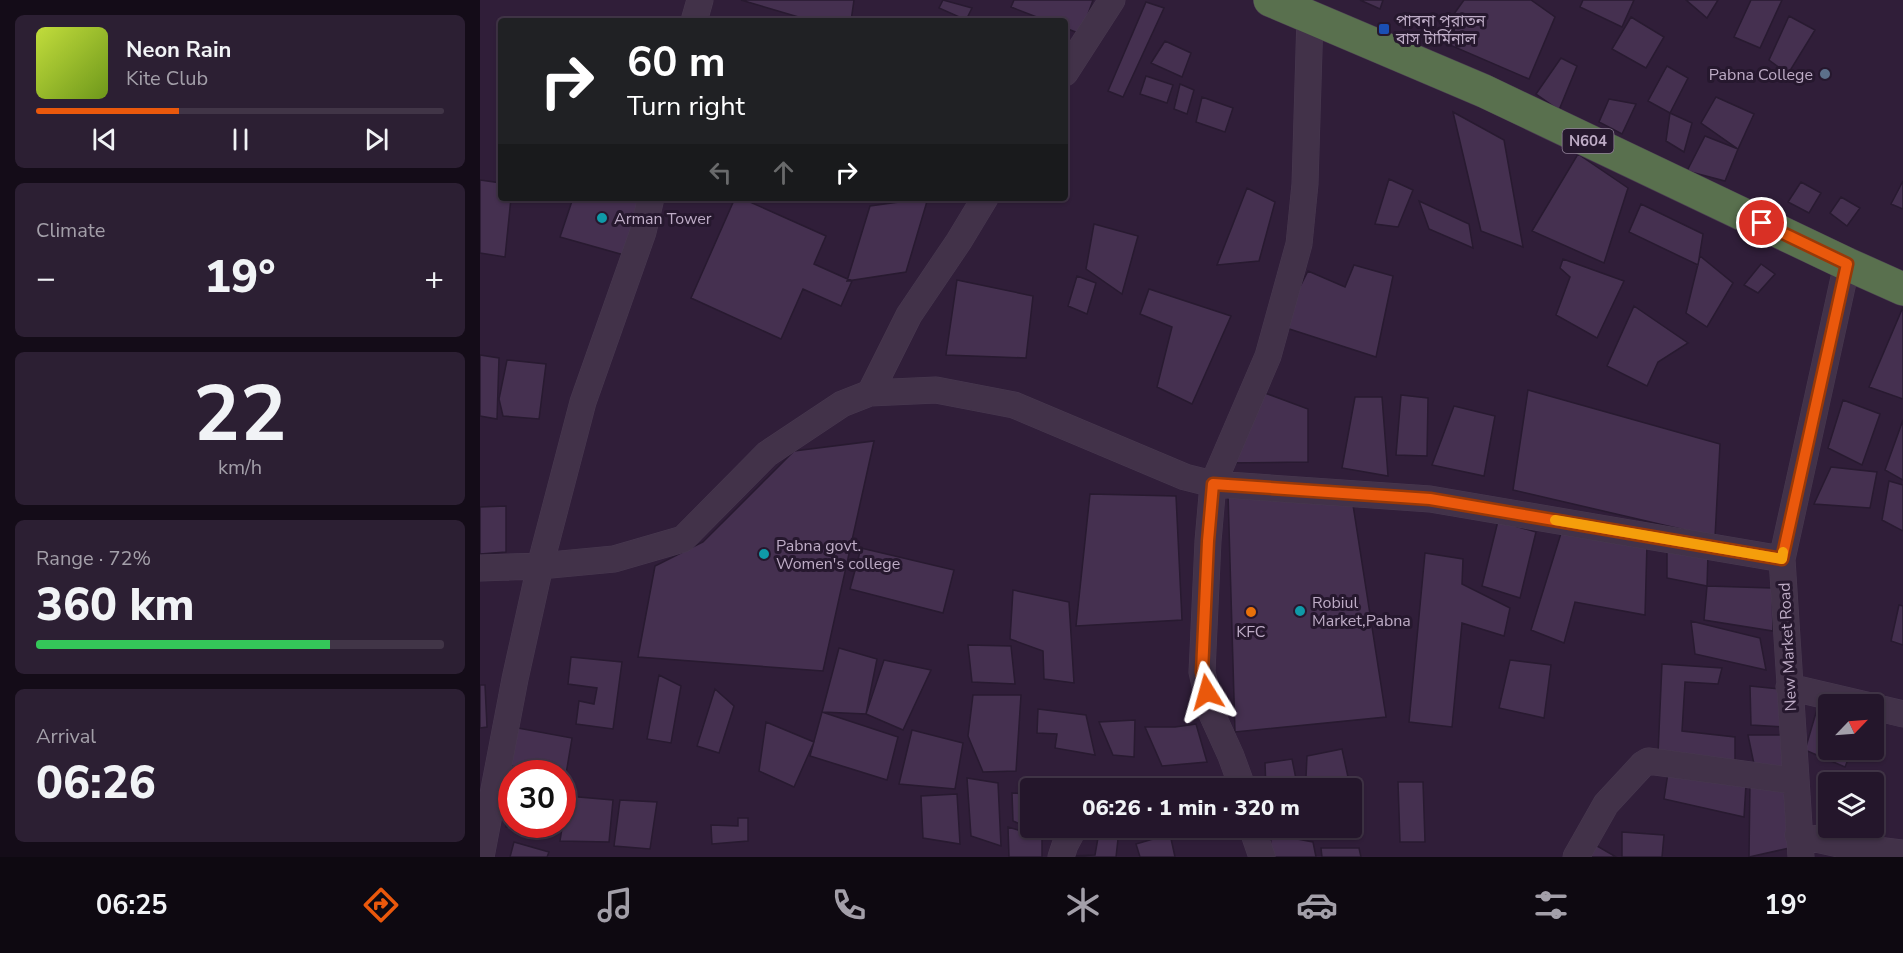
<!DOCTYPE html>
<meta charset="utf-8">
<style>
:root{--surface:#24162b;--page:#2c1f33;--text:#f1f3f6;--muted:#a39fa9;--line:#413547;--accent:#ea580c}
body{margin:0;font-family:"Nunito Sans","Noto Sans Bengali",sans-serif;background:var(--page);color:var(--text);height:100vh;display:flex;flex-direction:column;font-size:22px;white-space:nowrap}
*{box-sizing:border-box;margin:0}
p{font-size:20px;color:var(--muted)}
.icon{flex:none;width:33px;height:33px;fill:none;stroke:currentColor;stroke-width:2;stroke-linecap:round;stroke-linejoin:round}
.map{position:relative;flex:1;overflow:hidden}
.sheet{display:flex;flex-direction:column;gap:15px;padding:15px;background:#140c18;width:480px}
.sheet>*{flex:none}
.hud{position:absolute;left:18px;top:18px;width:570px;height:183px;border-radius:6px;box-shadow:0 2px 4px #0004,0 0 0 2px var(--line);background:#202124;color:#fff;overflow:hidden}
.needle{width:39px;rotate:65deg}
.tools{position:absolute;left:1338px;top:694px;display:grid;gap:12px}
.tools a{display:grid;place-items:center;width:66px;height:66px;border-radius:6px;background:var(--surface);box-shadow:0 2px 4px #0004,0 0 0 2px var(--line);font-size:30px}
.speed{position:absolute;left:18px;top:760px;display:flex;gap:12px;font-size:30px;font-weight:700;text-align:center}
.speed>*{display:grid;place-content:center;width:78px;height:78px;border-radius:50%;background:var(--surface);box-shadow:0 2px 4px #0004,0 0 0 2px var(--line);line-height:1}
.speed .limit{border:9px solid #d22;background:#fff;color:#111}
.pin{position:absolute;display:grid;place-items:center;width:51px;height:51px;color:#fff;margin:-26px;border:3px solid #fff;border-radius:50%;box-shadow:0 2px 6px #0007}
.me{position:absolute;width:66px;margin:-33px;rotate:352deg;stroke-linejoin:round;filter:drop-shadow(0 0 4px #0008)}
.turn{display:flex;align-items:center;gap:21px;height:126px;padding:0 30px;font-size:27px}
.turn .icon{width:78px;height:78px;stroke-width:2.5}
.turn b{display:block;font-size:42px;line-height:51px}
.lanes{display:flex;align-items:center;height:57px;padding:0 30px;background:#0003;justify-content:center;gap:30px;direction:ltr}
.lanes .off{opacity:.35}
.big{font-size:45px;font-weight:800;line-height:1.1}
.sheet .tile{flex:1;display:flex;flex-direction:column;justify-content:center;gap:9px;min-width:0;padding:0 21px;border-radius:9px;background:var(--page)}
.sheet .dial{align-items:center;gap:0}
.dial b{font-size:78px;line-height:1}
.song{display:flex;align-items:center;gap:18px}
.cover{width:72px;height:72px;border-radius:9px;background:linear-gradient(135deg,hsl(70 70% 55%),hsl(80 70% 35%))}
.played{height:6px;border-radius:3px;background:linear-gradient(90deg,var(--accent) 35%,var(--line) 35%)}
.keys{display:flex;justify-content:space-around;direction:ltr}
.heat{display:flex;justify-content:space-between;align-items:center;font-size:33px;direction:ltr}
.charge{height:9px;border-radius:4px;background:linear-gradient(90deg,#34c759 72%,var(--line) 0)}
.trip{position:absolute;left:540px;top:778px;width:342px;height:60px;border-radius:6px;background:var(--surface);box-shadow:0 2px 4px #0004,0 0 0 2px var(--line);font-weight:800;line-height:60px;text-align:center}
.menu{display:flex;height:96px;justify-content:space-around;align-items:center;background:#0e0911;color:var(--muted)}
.menu .icon{width:42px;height:42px}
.menu .on{color:var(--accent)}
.menu b{font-size:27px;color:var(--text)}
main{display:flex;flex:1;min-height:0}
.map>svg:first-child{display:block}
</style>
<main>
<section class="sheet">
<div class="tile">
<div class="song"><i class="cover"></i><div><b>Neon Rain</b><p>Kite Club</p></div></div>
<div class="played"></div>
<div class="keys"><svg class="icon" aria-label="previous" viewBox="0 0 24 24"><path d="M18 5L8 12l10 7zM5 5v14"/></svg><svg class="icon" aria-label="pause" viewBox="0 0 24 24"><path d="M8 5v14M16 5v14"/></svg><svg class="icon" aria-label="next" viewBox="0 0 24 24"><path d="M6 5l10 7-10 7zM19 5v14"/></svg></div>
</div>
<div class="tile"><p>Climate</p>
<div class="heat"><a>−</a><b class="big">19°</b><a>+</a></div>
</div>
<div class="tile dial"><b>22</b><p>km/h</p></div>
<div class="tile"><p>Range · 72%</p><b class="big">360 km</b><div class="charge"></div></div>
<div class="tile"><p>Arrival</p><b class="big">06:26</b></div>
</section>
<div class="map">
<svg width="1423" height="857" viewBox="0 0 1423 857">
<rect width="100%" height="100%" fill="#301e39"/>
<!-- building -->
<path fill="#453050" stroke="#281a30" stroke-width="1.5" d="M 261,0 L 374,0 L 371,21 L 332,21 Z
M 463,0 L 492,8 L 486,20 L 459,8 Z
M 534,0 L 613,0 L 601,34 L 585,28 L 585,21 L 567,21 L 531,7 Z
M 880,0 L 903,0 L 900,9 Z
M 984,0 L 1051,0 L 1075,17 L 1049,79 L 956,39 Z
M 1103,0 L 1154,0 L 1142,27 L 1100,7 Z
M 1206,0 L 1238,0 L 1227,18 Z
M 1271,0 L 1302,0 L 1280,48 L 1254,37 Z
M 666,2 L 684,8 L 643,97 L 628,91 Z
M 1309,16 L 1335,30 L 1308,74 L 1289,60 Z
M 1151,17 L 1184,37 L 1166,68 L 1132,49 Z
M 685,41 L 711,53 L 702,77 L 671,63 Z
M 1081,58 L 1097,66 L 1079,110 L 1056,94 Z
M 1187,66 L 1208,78 L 1190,113 L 1168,101 Z
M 666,76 L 693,85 L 687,103 L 660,94 Z
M 700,84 L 714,90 L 707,114 L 694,109 Z
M 722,97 L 753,108 L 745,132 L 716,122 Z
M 1236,97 L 1274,114 L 1258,149 L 1221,123 Z
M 1129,99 L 1156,104 L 1142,134 L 1119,122 Z
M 973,112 L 1024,140 L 1043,247 L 1001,231 Z
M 1190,113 L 1212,123 L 1204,152 L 1186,141 Z
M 1225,136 L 1258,149 L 1245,181 L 1207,171 Z
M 1098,154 L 1148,188 L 1124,263 L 1052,231 Z
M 909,179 L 933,190 L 918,227 L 895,224 Z
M 0,180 L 21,183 L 21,198 L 31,198 L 25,257 L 0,253 Z
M 1423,181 L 1423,209 L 1411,204 Z
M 1321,182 L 1341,193 L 1329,213 L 1308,202 Z
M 767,188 L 795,202 L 779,261 L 737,265 Z
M 1361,197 L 1380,208 L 1367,226 L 1350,213 Z
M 93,198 L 164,198 L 144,255 L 80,237 Z
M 255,198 L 261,198 L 346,236 L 334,264 L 372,281 L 361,306 L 323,289 L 301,339 L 211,298 Z
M 448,198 L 426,272 L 367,281 L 390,206 Z
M 939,201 L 989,224 L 993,248 L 949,229 Z
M 1161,204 L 1223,234 L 1218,265 L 1149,232 Z
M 614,224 L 658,236 L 642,294 L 606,269 Z
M 1220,256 L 1253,283 L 1227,327 L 1206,313 Z
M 1083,259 L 1144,281 L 1117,338 L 1076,315 L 1090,277 L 1080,268 Z
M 1281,264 L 1295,274 L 1278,293 L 1264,285 Z
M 874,265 L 913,276 L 896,357 L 800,326 L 828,271 L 865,287 Z
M 597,276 L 616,283 L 607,314 L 588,306 Z
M 477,280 L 553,296 L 546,358 L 466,355 Z
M 669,289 L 751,316 L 712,404 L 677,387 L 692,327 L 660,314 Z
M 1154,306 L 1208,343 L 1178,362 L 1167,386 L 1127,366 Z
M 1423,307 L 1423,399 L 1389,387 Z
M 0,355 L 19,358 L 17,419 L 0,416 Z
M 27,360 L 66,364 L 59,419 L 23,416 L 19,399 Z
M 1048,390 L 1240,444 L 1235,537 L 1033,490 Z
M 785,393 L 828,409 L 828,462 L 745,463 Z
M 921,395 L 948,398 L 947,456 L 916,455 Z
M 875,397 L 902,397 L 908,476 L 862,468 Z
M 1363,400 L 1400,414 L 1382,465 L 1348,448 Z
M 974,406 L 1015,416 L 1004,476 L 952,465 Z
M 1423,420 L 1423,480 L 1405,470 Z
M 394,441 L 343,671 L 158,657 L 175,566 L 223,542 L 314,451 Z
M 1351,467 L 1397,472 L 1390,508 L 1334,504 Z
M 1409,481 L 1423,485 L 1423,531 L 1402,520 Z
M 748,493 L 873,505 L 906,717 L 755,732 Z
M 610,494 L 696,496 L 702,620 L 596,626 Z
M 26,506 L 26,552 L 0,554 L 0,507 Z
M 1018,521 L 1056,532 L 1040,598 L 1002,586 Z
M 1082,530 L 1167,543 L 1165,615 L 1095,602 L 1084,643 L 1051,630 Z
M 381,548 L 474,570 L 463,613 L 370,589 Z
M 1187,550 L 1228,553 L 1227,586 L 1187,578 Z
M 945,553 L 983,559 L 982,584 L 1030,608 L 1024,636 L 982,623 L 972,727 L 929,722 Z
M 1227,586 L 1292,588 L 1293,631 L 1224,620 Z
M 533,590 L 589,602 L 594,683 L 564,679 L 563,651 L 530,639 Z
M 1419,605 L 1423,606 L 1423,645 L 1411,641 Z
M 1211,621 L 1280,638 L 1286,670 L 1215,654 Z
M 488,645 L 531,646 L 535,684 L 492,682 Z
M 359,648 L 397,659 L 386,714 L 342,712 Z
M 91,657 L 142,662 L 133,729 L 96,724 L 99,701 L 114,704 L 117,688 L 88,684 Z
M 404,660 L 451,670 L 423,730 L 386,714 Z
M 1030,660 L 1071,665 L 1064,718 L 1019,708 Z
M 1182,664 L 1242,668 L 1238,684 L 1205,682 L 1202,731 L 1255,737 L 1255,766 L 1178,754 Z
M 179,675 L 201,686 L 191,743 L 167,739 Z
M 0,685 L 5,685 L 7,727 L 0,728 Z
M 1270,686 L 1300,689 L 1304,727 L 1271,725 Z
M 235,689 L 254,706 L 239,753 L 217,746 Z
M 493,695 L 541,695 L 536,771 L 503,772 L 488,736 Z
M 1338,706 L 1348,712 L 1348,750 L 1372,750 L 1365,767 L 1325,750 Z
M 558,709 L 606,715 L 615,755 L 575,748 L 577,734 L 557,733 Z
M 342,712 L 418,737 L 407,780 L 330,756 Z
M 655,720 L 654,757 L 633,755 L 619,722 Z
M 286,722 L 334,742 L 314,787 L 279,771 Z
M 716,724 L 727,762 L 682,766 L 665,727 L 695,727 Z
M 38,728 L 92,738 L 86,774 L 30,766 Z
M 432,730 L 483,743 L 475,789 L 419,784 Z
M 1268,735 L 1303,735 L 1308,773 L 1275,769 Z
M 862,749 L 868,777 L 826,777 L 827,756 Z
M 812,759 L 818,789 L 786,789 L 785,763 Z
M 1188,773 L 1266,784 L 1264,817 L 1184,799 Z
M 32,777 L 32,825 L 76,825 L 75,834 L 26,827 Z
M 487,778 L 518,783 L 521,846 L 491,836 Z
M 1270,780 L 1305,783 L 1314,847 L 1269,857 Z
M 918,782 L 943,782 L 945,842 L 920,842 Z
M 872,790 L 873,790 L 874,831 L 817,832 L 818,828 L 872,828 Z
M 532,793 L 550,794 L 550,828 L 582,828 L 582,842 L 533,821 Z
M 477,794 L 480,844 L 443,838 L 441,796 Z
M 87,796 L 133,800 L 129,842 L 80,841 Z
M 140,800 L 177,802 L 170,849 L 134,846 Z
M 258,818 L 268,818 L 268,841 L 232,844 L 231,825 L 258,826 Z
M 528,827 L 562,837 L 562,857 L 529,857 Z
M 619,832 L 638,839 L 636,857 L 592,857 L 592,856 L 615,855 Z
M 1142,832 L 1184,835 L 1182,857 L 1142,857 Z
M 690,834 L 695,857 L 660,857 L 656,844 Z
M 791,834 L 833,842 L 836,857 L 790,857 Z
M 34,842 L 69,852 L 67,857 L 30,857 Z
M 1112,843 L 1136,857 L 1108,857 Z
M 841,848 L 879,848 L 881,857 L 842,857 Z"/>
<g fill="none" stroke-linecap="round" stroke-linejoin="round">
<defs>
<path id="minor" d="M 214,21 L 220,0
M 585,73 L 632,0
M 390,393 L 429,315 L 479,241 L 505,198
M 0,568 L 60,566 L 134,559 L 203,539 L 287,454 L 362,404 L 390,393 L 456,390 L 534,405 L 705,477 L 733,484 L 950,499 L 1302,559
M 1309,687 L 1386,705
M 1394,707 L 1423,714
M 763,789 L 751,756 L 731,712 L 722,672 L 728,541 L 733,484 L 788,356 L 819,244 L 825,184 L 830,17
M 772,828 L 782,857
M 1318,835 L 1372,847 L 1423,853
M 1,857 L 35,679 L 60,566 L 103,402 L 163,232 L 171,198
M 581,857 L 585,845 L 594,828
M 1096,857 L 1126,804 L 1163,764 L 1168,761 L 1315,781
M 1321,857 L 1302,559 L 1367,264"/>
<path id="highway" d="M 790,0 L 1004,91 L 1367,264 L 1423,289"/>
</defs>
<!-- minor casing -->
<use href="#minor" stroke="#483950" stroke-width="27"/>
<!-- highway casing -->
<use href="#highway" stroke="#493a51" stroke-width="34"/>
<!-- minor -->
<use href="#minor" stroke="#423249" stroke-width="26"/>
<!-- highway -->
<use href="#highway" stroke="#59704e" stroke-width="33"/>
</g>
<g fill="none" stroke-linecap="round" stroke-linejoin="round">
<defs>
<path id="route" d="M 727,692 L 722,672 L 728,541 L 733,484 L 950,499 L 1302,559 L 1367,264 L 1282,223"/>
</defs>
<!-- route casing -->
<use href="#route" stroke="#983908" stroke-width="15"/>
<!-- route -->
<use href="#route" stroke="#ea580c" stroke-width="10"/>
<!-- slow -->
<path stroke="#f59e0b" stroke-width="10" d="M 1075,520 L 1302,559 L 1303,552"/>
</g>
<!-- markers -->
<rect fill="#1a4fb4" stroke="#26182e" stroke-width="2" x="898" y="23" width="12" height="12" rx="3"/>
<circle fill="#5c6f8a" stroke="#26182e" stroke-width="2" cx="1345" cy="74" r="6"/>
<g fill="#0f9aa8" stroke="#26182e" stroke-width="2">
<circle cx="122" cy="218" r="6"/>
<circle cx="284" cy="554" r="6"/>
<circle cx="820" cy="611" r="6"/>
</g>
<circle fill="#e8710a" stroke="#26182e" stroke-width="2" cx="771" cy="612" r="6"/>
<g text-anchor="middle" stroke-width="6" stroke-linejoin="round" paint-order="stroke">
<!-- shield labels -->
<rect fill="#26182e" stroke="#908098" stroke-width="1.5" x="1082.5" y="129" width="51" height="24" rx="4.5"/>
<g font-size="15" font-weight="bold" fill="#beacc6">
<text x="1108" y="146">N604</text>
</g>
<!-- poi labels -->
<g font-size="16" fill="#beacc6" stroke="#26182e" text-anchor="start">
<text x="916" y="26">পাবনা পুরাতন<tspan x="916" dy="18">বাস টার্মিনাল</tspan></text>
<text x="1333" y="80" text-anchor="end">Pabna College</text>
<text x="134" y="224">Arman Tower</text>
<text x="296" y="551">Pabna govt.<tspan x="296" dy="18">Women's college</tspan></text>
<text x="832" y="608">Robiul<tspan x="832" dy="18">Market,Pabna</tspan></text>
<text x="771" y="637" text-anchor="middle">KFC</text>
</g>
<!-- street labels -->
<g font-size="16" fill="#beacc6" stroke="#26182e">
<text transform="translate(1307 647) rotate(-93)" y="6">New Market Road</text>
</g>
</g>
</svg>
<div class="tools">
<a><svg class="needle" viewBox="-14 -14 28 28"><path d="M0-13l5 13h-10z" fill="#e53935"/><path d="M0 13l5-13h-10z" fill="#a39fa9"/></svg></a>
<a><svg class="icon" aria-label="layers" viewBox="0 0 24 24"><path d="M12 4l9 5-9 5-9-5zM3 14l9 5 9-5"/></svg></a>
</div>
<div class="speed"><div class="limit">30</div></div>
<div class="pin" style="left:1282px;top:223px;background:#d93025"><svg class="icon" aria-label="arrive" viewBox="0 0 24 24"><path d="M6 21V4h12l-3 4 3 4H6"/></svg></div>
<svg class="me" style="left:727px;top:692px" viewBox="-20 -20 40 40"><path d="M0-17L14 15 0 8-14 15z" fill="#ea580c" stroke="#fff" stroke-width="4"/></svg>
<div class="trip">06:26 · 1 min · 320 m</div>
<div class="hud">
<div class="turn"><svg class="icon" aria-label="right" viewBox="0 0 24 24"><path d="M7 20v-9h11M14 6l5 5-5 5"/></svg><div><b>60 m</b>Turn right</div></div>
<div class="lanes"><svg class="icon off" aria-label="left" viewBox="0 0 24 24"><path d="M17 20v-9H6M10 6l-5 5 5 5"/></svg><svg class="icon off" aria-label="ahead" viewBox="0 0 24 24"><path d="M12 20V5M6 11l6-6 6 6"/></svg><svg class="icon" aria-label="right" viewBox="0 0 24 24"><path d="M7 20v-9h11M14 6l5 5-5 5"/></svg></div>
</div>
</div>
</main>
<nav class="menu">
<b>06:25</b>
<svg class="icon on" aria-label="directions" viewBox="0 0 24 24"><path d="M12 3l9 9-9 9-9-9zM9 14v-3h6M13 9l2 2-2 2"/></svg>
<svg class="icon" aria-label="music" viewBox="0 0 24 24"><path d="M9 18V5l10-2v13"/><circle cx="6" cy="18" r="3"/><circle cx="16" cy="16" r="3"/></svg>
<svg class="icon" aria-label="phone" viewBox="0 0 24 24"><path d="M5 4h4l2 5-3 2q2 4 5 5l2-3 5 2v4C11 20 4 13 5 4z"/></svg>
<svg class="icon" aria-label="climate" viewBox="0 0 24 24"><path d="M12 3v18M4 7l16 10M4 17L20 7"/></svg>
<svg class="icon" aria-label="car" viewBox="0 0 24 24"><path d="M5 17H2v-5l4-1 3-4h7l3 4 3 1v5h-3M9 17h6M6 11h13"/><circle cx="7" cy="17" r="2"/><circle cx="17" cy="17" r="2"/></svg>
<svg class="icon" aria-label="filters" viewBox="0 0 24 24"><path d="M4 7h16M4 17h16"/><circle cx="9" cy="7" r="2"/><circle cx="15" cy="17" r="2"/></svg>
<b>19°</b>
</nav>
